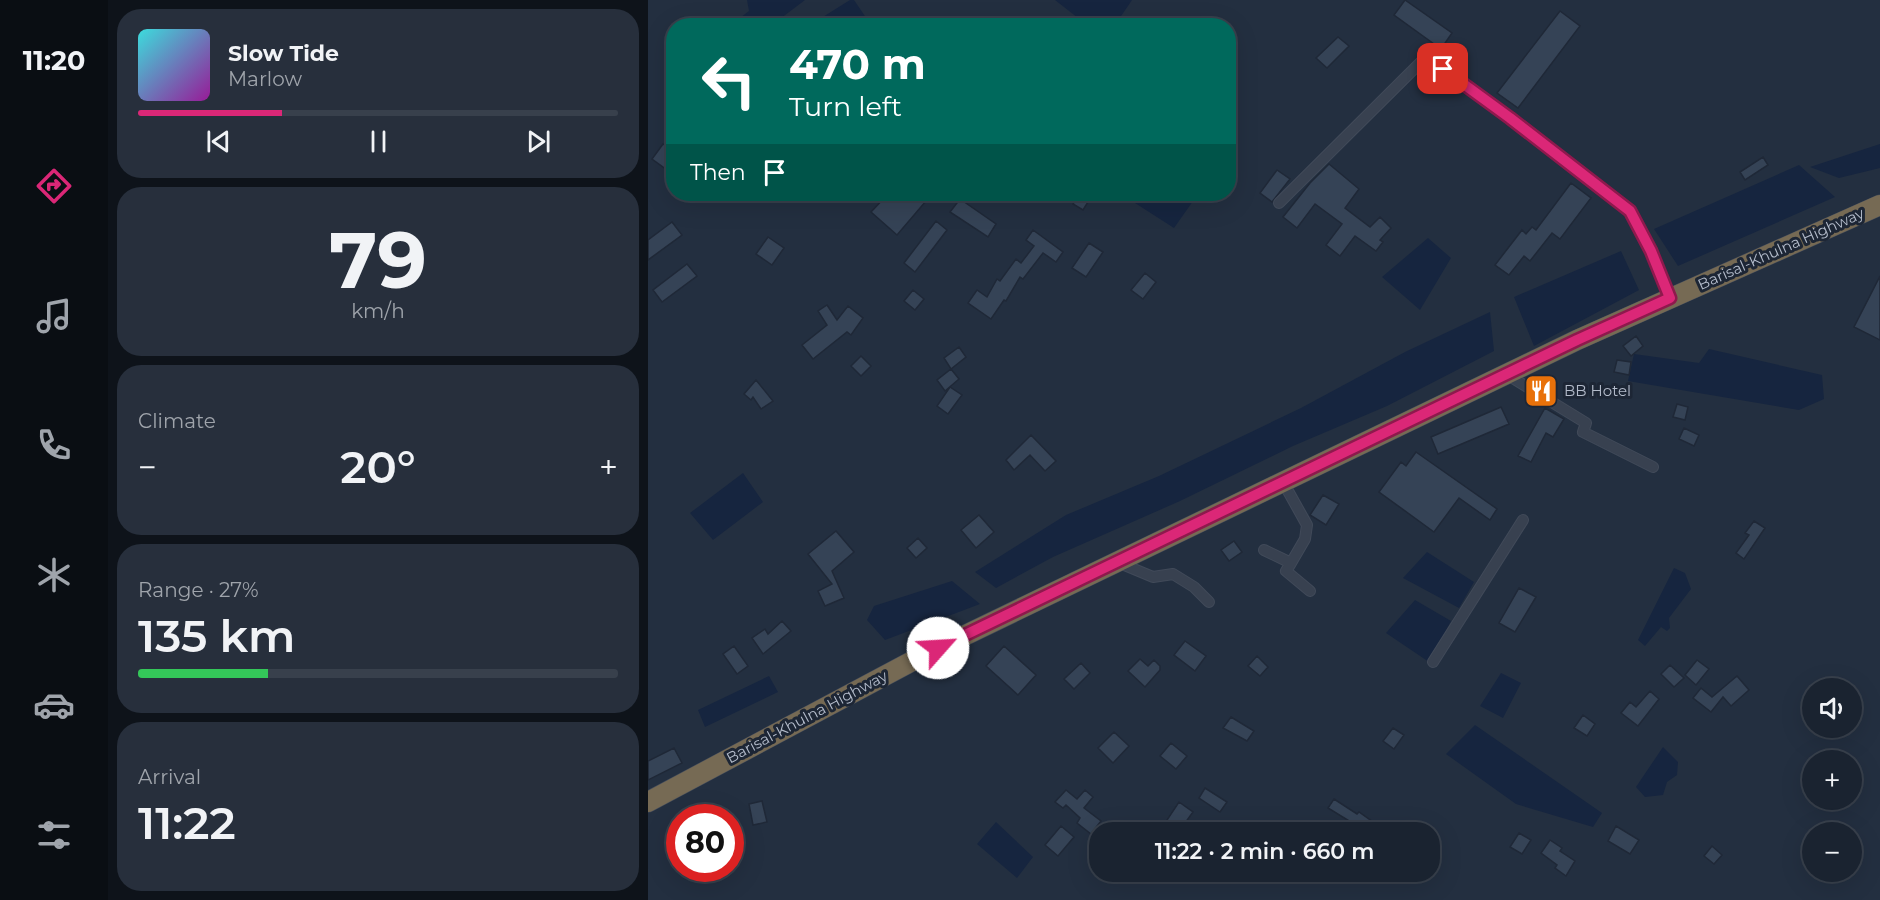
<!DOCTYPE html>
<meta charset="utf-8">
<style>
:root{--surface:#1a2330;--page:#272f3c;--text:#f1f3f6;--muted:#9fa4ab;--line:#38404c;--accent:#db2777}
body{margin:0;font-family:Montserrat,sans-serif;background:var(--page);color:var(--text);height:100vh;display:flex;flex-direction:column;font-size:22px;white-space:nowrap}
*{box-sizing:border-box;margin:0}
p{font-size:20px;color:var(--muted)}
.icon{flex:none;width:33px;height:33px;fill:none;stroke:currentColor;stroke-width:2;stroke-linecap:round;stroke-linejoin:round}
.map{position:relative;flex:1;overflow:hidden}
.details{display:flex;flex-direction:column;gap:9px;padding:9px;background:#0e131a;width:540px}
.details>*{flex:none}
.top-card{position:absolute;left:18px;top:18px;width:570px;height:183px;border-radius:24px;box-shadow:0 6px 24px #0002,0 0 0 2px var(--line);background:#00695c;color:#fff;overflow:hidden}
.fabs{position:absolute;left:1154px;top:678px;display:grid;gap:12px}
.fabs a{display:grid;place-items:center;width:60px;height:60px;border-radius:50%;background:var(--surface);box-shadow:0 6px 24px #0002,0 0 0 2px var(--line);font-size:30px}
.speed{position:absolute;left:18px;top:804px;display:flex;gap:12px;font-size:30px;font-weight:700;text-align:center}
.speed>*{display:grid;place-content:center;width:78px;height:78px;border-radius:50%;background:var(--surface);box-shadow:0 6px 24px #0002,0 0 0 2px var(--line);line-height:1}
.speed .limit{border:9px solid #d22;background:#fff;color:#111}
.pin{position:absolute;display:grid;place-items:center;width:51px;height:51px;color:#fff;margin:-26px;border-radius:12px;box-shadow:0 3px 9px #0006}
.me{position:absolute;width:66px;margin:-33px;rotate:64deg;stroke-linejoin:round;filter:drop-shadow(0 0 4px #0008)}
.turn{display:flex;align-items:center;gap:21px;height:126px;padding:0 24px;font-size:27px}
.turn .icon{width:78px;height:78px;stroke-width:2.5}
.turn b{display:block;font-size:42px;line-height:51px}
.then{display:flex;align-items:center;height:57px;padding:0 24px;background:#0003;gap:12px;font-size:22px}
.big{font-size:45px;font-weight:600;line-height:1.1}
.details .tile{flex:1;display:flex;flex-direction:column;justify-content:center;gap:9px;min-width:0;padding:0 21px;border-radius:24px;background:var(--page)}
.details .dial{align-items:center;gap:0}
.dial b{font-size:78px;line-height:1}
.song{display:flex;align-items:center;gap:18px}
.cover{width:72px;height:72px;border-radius:9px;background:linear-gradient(135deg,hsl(180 70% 55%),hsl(300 70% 35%))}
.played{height:6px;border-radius:3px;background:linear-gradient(90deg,var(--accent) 30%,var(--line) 30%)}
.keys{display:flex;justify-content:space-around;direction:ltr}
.heat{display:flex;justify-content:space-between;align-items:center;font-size:33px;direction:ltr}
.charge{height:9px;border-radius:4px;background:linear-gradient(90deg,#34c759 27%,var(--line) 0)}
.trip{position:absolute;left:441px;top:822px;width:351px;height:60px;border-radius:24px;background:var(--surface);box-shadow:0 6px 24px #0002,0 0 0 2px var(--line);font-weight:600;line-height:60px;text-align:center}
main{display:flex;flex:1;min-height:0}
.tab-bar{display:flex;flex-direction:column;width:108px;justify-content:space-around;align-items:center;background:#0a0e13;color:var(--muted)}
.tab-bar .icon{width:42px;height:42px}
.tab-bar .active{color:var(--accent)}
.tab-bar b{font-size:27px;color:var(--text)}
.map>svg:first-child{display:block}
</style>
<main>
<nav class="tab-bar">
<b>11:20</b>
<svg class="icon active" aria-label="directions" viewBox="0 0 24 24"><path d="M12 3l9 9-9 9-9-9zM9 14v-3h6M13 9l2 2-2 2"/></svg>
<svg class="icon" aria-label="music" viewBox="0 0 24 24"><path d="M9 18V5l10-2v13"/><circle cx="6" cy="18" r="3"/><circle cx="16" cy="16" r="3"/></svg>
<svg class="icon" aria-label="phone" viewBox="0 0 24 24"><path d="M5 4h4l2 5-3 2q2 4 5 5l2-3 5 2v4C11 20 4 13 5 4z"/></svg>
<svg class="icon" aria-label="climate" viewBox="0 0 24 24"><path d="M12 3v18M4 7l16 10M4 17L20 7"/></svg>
<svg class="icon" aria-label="car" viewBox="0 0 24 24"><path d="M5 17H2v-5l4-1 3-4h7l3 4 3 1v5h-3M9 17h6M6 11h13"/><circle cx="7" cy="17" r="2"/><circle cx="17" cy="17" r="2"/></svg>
<svg class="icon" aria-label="filters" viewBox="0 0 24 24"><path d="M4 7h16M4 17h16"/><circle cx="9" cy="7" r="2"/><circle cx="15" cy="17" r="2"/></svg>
</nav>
<section class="details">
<div class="tile">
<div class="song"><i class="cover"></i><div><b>Slow Tide</b><p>Marlow</p></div></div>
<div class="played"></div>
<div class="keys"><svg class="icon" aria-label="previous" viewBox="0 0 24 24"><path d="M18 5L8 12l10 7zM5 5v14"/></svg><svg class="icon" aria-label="pause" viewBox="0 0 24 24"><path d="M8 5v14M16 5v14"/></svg><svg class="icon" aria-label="next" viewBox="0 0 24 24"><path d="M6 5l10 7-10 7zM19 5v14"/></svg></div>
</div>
<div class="tile dial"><b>79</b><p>km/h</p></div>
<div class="tile"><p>Climate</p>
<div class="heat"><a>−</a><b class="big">20°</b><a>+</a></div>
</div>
<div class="tile"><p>Range · 27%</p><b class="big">135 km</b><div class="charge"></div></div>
<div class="tile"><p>Arrival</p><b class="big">11:22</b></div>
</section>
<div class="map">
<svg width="1232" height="900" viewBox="0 0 1232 900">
<rect width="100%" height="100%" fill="#232f40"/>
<!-- water -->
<path fill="#16253f" d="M 99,0 L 157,0 L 124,25 L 86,25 L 84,24 L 101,11 Z
M 202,0 L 206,0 L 223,25 L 162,25 Z
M 407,0 L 484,0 L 467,25 L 439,25 Z
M 1232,144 L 1232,168 L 1191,178 L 1162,167 Z
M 1151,165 L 1187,197 L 1030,266 L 1006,229 Z
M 473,194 L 550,194 L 526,228 Z
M 780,238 L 803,258 L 772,310 L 734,277 Z
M 973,251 L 991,290 L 886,346 L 866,297 Z
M 842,312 L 846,351 L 739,406 L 645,446 L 532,501 L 405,557 L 348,588 L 327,572 L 418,515 L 511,476 L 653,408 L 757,352 Z
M 1061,349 L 1174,375 L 1176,399 L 1151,410 L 980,381 L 986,354 L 1051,363 Z
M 95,473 L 115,502 L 65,540 L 42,513 Z
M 779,552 L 826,582 L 811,608 L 755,578 Z
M 1026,568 L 1037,573 L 1043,589 L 1021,618 L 1022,628 L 1019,631 L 1013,627 L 997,646 L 990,640 Z
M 304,581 L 332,604 L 237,640 L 219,620 L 226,606 Z
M 767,600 L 803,621 L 781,662 L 738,633 Z
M 853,673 L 873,683 L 855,718 L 832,706 Z
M 121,676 L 130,692 L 57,727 L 50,710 Z
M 827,725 L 954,813 L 945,827 L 868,804 L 798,754 Z
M 1015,747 L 1030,762 L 1029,775 L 1019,782 L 1015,795 L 997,797 L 988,787 Z
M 348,822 L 385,857 L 369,878 L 329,844 Z"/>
<!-- building -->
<path fill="#354356" stroke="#1f2837" stroke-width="1.5" d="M 757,0 L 804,33 L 793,49 L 746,15 Z
M 912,11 L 932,26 L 870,108 L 849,93 Z
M 690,37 L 701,46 L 679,68 L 668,58 Z
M 26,137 L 26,175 L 4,159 L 15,144 L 18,146 Z
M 1115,157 L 1120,165 L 1097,180 L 1092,172 Z
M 681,164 L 711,189 L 697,208 L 722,227 L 732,217 L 743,228 L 732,240 L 735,242 L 728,251 L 707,236 L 692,256 L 678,245 L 694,224 L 667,204 L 649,228 L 635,217 L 662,183 Z
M 629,170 L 642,179 L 624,202 L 612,193 Z
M 923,183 L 943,198 L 912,239 L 904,233 L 882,261 L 876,256 L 861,275 L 847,265 L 874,230 L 878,234 L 884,227 L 888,230 Z
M 240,194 L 284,194 L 249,235 L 223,212 Z
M 432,194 L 445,194 L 435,210 L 425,204 Z
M 312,199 L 348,224 L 340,237 L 302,212 Z
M 288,221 L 299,230 L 267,272 L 256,263 Z
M 24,222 L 34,235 L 0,260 L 0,240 Z
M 385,230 L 415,252 L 408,262 L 395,253 L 375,279 L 372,277 L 358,301 L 356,300 L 343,319 L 320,303 L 329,290 L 339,297 L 349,279 L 352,281 L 368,259 L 373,263 L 386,246 L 378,240 Z
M 120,237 L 136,248 L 124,265 L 108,254 Z
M 441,243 L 455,252 L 438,277 L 424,268 Z
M 39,264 L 49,276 L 14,302 L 5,290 Z
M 497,273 L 508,282 L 495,299 L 483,290 Z
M 1232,276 L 1232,340 L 1206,327 Z
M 265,290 L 276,299 L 267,310 L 256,301 Z
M 179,305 L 189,320 L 200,306 L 215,318 L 203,335 L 199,332 L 165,359 L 154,345 L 179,325 L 170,311 Z
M 988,336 L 995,346 L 983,356 L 975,346 Z
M 311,347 L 318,357 L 303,369 L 296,358 Z
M 213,356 L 223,366 L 213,376 L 203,366 Z
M 969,360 L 983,362 L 981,375 L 966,372 Z
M 303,369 L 311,379 L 297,391 L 289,380 Z
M 108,380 L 125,401 L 113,409 L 105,397 L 103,400 L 96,394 Z
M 302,387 L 314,395 L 300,414 L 289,406 Z
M 1029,404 L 1040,407 L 1037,420 L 1025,417 Z
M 853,407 L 861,424 L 790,454 L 783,437 Z
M 897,408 L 916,419 L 905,437 L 898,433 L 883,462 L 870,456 Z
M 1036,428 L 1051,435 L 1046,446 L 1031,439 Z
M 383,435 L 408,461 L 397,471 L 382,455 L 366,470 L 358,460 Z
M 768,452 L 849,509 L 842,520 L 811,498 L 786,532 L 731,492 L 753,462 L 758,466 Z
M 675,495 L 691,504 L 678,525 L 662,515 Z
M 331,515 L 346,532 L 328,548 L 313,530 Z
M 1106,521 L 1117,528 L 1096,559 L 1088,553 L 1101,535 L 1097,533 Z
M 188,531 L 206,552 L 184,571 L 196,598 L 177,606 L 170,591 L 184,584 L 160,554 Z
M 270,538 L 279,548 L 268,558 L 259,548 Z
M 586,541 L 594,552 L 581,561 L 573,550 Z
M 871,588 L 888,597 L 867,632 L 851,623 Z
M 134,621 L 143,631 L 115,654 L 104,638 L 117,629 L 120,634 Z
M 537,641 L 558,656 L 547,671 L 526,655 Z
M 86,646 L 100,666 L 89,674 L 75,654 Z
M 356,646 L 388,675 L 370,695 L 338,666 Z
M 609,656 L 620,667 L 612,676 L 600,666 Z
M 492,659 L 500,666 L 506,660 L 512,666 L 512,670 L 497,687 L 480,671 Z
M 1049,660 L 1061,669 L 1048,685 L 1037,675 Z
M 433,663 L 442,673 L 426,689 L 416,679 Z
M 1022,665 L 1036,678 L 1026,687 L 1013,674 Z
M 1089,676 L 1101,690 L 1083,706 L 1075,697 L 1063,712 L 1045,698 L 1053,688 L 1064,697 Z
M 1002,691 L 1011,699 L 990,726 L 973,713 L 982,702 L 988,707 Z
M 935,715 L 947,724 L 939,736 L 926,728 Z
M 583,717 L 606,731 L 599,741 L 575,728 Z
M 745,728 L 756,735 L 746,749 L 735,741 Z
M 466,732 L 481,746 L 465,763 L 450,748 Z
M 523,743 L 539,756 L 528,769 L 512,756 Z
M 26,748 L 34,763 L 0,780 L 0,761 Z
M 557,788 L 579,802 L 572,812 L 551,798 Z
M 418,790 L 429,799 L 437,790 L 445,797 L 436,808 L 453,821 L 443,834 L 429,823 L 432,818 L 418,805 L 415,808 L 407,802 Z
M 686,799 L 709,814 L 711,812 L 725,822 L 719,832 L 680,808 Z
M 114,801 L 119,822 L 105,825 L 101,804 Z
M 531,802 L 545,812 L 532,830 L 519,820 Z
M 413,826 L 426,837 L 410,856 L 397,845 Z
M 968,826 L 991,840 L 982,854 L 960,841 Z
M 871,833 L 883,840 L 874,854 L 862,847 Z
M 902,840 L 914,848 L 912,851 L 927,861 L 918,876 L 907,868 L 909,865 L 893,853 Z
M 1064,846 L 1074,855 L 1066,864 L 1056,856 Z"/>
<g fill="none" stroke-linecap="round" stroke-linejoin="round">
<defs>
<path id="street" d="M 631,203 L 778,57 L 862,118 L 982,211 L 1003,251 L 1022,298
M 858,374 L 938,423 L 935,432 L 1005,467
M 616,550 L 643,563 L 657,539 L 659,525 L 635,482
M 469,562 L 505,577 L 525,574 L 546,587 L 561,602
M 643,563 L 638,571 L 662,591
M 785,662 L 875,520"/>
<path id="highway" d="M 0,802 L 270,658 L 929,340 L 1232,205"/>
</defs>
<!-- street casing -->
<use href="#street" stroke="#414a59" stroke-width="12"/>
<!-- highway casing -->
<use href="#highway" stroke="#434c5b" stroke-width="21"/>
<!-- street -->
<use href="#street" stroke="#384150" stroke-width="10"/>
<!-- highway -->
<use href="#highway" stroke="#766a54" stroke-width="20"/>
</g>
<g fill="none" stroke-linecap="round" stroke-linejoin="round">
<defs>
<path id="route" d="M 290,648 L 929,340 L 1022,298 L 1003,251 L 982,211 L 862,118 L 795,69"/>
</defs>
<!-- route casing -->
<use href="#route" stroke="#8e194d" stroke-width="15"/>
<!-- route -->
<use href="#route" stroke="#db2777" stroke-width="10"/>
</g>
<!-- icons -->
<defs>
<symbol id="restaurant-square" viewBox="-11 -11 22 22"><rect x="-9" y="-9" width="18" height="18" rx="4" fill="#e8710a" stroke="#1d2635"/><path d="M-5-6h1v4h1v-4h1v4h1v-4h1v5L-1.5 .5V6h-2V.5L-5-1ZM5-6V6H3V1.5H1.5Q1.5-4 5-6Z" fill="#fff"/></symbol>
</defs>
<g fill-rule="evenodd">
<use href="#restaurant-square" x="874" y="372" width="38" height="38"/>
</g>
<g text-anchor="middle" stroke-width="6" stroke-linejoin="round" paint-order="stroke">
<!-- street labels -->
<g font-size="15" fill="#b4bccb" stroke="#1d2635">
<text transform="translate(1133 249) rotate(-24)" y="5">Barisal-Khulna Highway</text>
<text transform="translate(159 717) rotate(-28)" y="5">Barisal-Khulna Highway</text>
</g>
<!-- poi labels -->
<g font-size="15" fill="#b4bccb" stroke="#1d2635" text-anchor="start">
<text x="916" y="396">BB Hotel</text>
</g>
</g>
</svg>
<div class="fabs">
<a><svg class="icon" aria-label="sound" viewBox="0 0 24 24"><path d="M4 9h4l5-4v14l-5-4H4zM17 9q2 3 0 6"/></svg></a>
<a>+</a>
<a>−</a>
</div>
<div class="speed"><div class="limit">80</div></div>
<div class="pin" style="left:795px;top:69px;background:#d93025"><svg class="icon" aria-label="arrive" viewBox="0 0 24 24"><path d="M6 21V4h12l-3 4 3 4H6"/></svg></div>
<svg class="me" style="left:290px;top:648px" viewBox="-20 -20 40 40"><circle r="19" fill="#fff"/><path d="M0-13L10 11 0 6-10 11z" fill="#db2777"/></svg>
<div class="trip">11:22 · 2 min · 660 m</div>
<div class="top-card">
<div class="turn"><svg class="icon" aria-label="left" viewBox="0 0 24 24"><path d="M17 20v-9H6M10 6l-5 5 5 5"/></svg><div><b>470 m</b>Turn left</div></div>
<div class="then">Then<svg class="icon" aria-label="arrive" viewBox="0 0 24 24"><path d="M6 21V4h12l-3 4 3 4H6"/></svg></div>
</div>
</div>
</main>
